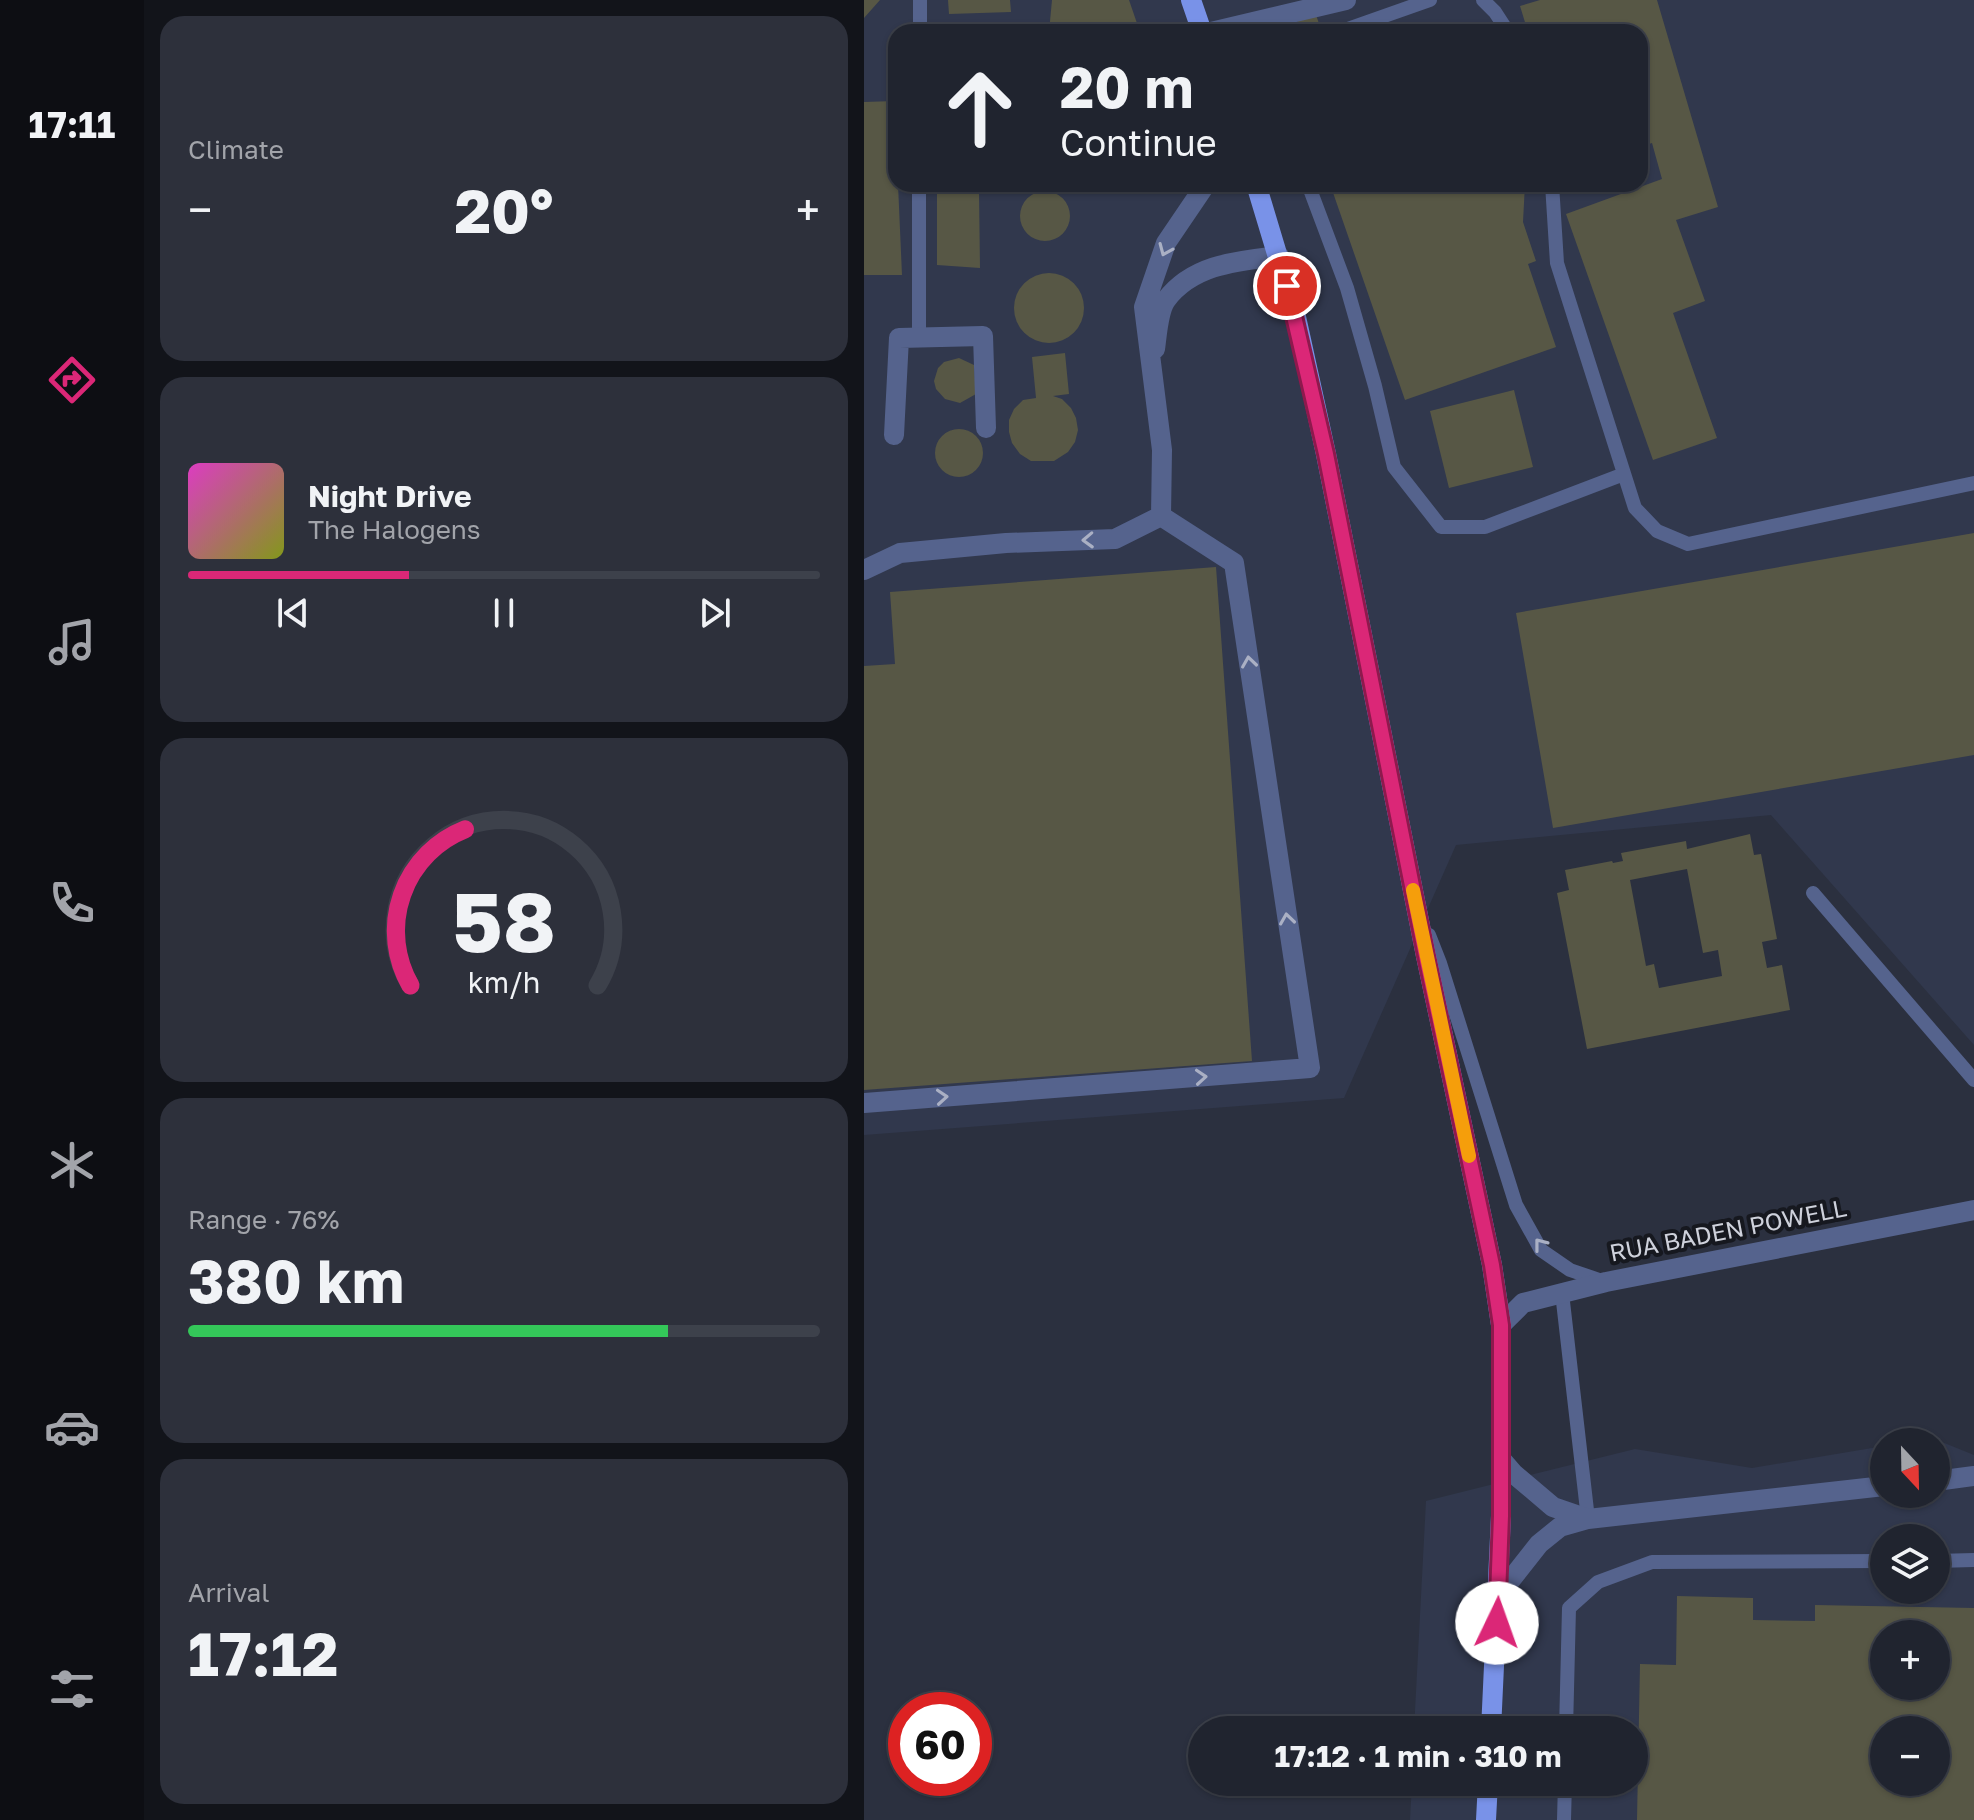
<!DOCTYPE html>
<meta charset="utf-8">
<style>
:root{--surface:#20242f;--page:#2d303b;--text:#f1f3f6;--muted:#a2a4aa;--line:#3d414b;--accent:#db2777}
body{margin:0;font-family:"Golos Text",sans-serif;background:var(--page);color:var(--text);height:100vh;display:flex;flex-direction:column;font-size:30px;white-space:nowrap}
*{box-sizing:border-box;margin:0}
p{font-size:26px;color:var(--muted)}
.icon{flex:none;width:44px;height:44px;fill:none;stroke:currentColor;stroke-width:2;stroke-linecap:round;stroke-linejoin:round}
.map{position:relative;flex:1;overflow:hidden}
.side{display:flex;flex-direction:column;gap:16px;padding:16px;background:#12141a;width:720px}
.side>*{flex:none}
.guide{position:absolute;left:24px;top:24px;width:760px;height:168px;border-radius:24px;box-shadow:0 2px 6px #0004,0 0 0 2px var(--line);background:#20242f;color:var(--text);overflow:hidden}
.needle{width:52px;rotate:158deg}
.tools{position:absolute;left:1006px;top:1428px;display:grid;gap:16px}
.tools a{display:grid;place-items:center;width:80px;height:80px;border-radius:50%;background:var(--surface);box-shadow:0 2px 6px #0004,0 0 0 2px var(--line);font-size:40px}
.speed{position:absolute;left:24px;top:1692px;display:flex;gap:16px;font-size:40px;font-weight:700;text-align:center}
.speed>*{display:grid;place-content:center;width:104px;height:104px;border-radius:50%;background:var(--surface);box-shadow:0 2px 6px #0004,0 0 0 2px var(--line);line-height:1}
.speed .limit{border:12px solid #d22;background:#fff;color:#111}
.pin{position:absolute;display:grid;place-items:center;width:68px;height:68px;color:#fff;margin:-34px;border:4px solid #fff;border-radius:50%;box-shadow:0 2px 8px #0007}
.me{position:absolute;width:88px;margin:-44px;rotate:3deg;stroke-linejoin:round;filter:drop-shadow(0 0 6px #0008)}
.turn{display:flex;align-items:center;gap:28px;height:168px;padding:0 40px;font-size:36px}
.turn .icon{width:104px;height:104px;stroke-width:2.5}
.turn b{display:block;font-size:56px;line-height:68px}
.big{font-size:60px;font-weight:700;line-height:1.1}
.side .tile{flex:1;display:flex;flex-direction:column;justify-content:center;gap:12px;min-width:0;padding:0 28px;border-radius:24px;background:var(--page)}
.side .dial{align-items:center;gap:0}
.dial svg{height:208px;overflow:visible;fill:none;stroke:var(--line);stroke-width:7;stroke-linecap:round;text-anchor:middle}
.dial text{fill:var(--text);stroke:none}
.song{display:flex;align-items:center;gap:24px}
.cover{width:96px;height:96px;border-radius:12px;background:linear-gradient(135deg,hsl(310 70% 55%),hsl(70 70% 35%))}
.played{height:8px;border-radius:4px;background:linear-gradient(90deg,var(--accent) 35%,var(--line) 35%)}
.keys{display:flex;justify-content:space-around;direction:ltr}
.heat{display:flex;justify-content:space-between;align-items:center;font-size:44px;direction:ltr}
.charge{height:12px;border-radius:6px;background:linear-gradient(90deg,#34c759 76%,var(--line) 0)}
.trip{position:absolute;left:324px;top:1716px;width:460px;height:80px;border-radius:40px;background:var(--surface);box-shadow:0 2px 6px #0004,0 0 0 2px var(--line);font-weight:700;line-height:80px;text-align:center}
main{display:flex;flex:1;min-height:0}
.tab-bar{display:flex;flex-direction:column;width:144px;justify-content:space-around;align-items:center;background:#0d0e13;color:var(--muted)}
.tab-bar .icon{width:56px;height:56px}
.tab-bar .current{color:var(--accent)}
.tab-bar b{font-size:36px;color:var(--text)}
.map>svg:first-child{display:block}
</style>
<main>
<nav class="tab-bar">
<b>17:11</b>
<svg class="icon current" aria-label="directions" viewBox="0 0 24 24"><path d="M12 3l9 9-9 9-9-9zM9 14v-3h6M13 9l2 2-2 2"/></svg>
<svg class="icon" aria-label="music" viewBox="0 0 24 24"><path d="M9 18V5l10-2v13"/><circle cx="6" cy="18" r="3"/><circle cx="16" cy="16" r="3"/></svg>
<svg class="icon" aria-label="phone" viewBox="0 0 24 24"><path d="M5 4h4l2 5-3 2q2 4 5 5l2-3 5 2v4C11 20 4 13 5 4z"/></svg>
<svg class="icon" aria-label="climate" viewBox="0 0 24 24"><path d="M12 3v18M4 7l16 10M4 17L20 7"/></svg>
<svg class="icon" aria-label="car" viewBox="0 0 24 24"><path d="M5 17H2v-5l4-1 3-4h7l3 4 3 1v5h-3M9 17h6M6 11h13"/><circle cx="7" cy="17" r="2"/><circle cx="17" cy="17" r="2"/></svg>
<svg class="icon" aria-label="filters" viewBox="0 0 24 24"><path d="M4 7h16M4 17h16"/><circle cx="9" cy="7" r="2"/><circle cx="15" cy="17" r="2"/></svg>
</nav>
<section class="side">
<div class="tile"><p>Climate</p>
<div class="heat"><a>−</a><b class="big">20°</b><a>+</a></div>
</div>
<div class="tile">
<div class="song"><i class="cover"></i><div><b>Night Drive</b><p>The Halogens</p></div></div>
<div class="played"></div>
<div class="keys"><svg class="icon" aria-label="previous" viewBox="0 0 24 24"><path d="M18 5L8 12l10 7zM5 5v14"/></svg><svg class="icon" aria-label="pause" viewBox="0 0 24 24"><path d="M8 5v14M16 5v14"/></svg><svg class="icon" aria-label="next" viewBox="0 0 24 24"><path d="M6 5l10 7-10 7zM19 5v14"/></svg></div>
</div>
<div class="tile dial"><svg viewBox="0 0 100 80">
<path d="M14 69A42 42 0 1 1 86 69"/>
<path d="M14 69A42 42 0 0 1 35 9" stroke="#db2777"/>
<text x="50" y="56" font-size="32" font-weight="700">58</text>
<text x="50" y="72" font-size="11">km/h</text>
</svg></div>
<div class="tile"><p>Range · 76%</p><b class="big">380 km</b><div class="charge"></div></div>
<div class="tile"><p>Arrival</p><b class="big">17:12</b></div>
</section>
<div class="map">
<svg width="1110" height="1820" viewBox="0 0 1110 1820">
<rect width="100%" height="100%" fill="#2b303f"/>
<!-- built -->
<path fill="#31384d" fill-rule="evenodd" d="M 0,0 L 1110,0 L 1110,1045 L 907,815 L 592,845 L 480,1098 L 0,1135 ZM 32,32 L 776,32 L 776,184 L 32,184 Z
M 1068,1438 L 1110,1455 L 1110,1820 L 546,1820 L 548,1782 L 770,1782 L 770,1730 L 550,1730 L 562,1501 L 771,1449 L 888,1468 L 1020,1446 L 1020,1494 L 1072,1494 L 1072,1442 L 1043,1442 ZM 1020,1538 L 1072,1538 L 1072,1590 L 1020,1590 ZM 1020,1634 L 1072,1634 L 1072,1686 L 1020,1686 ZM 1020,1730 L 1072,1730 L 1072,1782 L 1020,1782 Z"/>
<!-- building -->
<path fill="#575745" fill-rule="evenodd" d="M 0,0 L 16,0 L 0,18 Z
M 84,0 L 146,0 L 147,12 L 85,14 Z
M 188,0 L 265,0 L 276,32 L 185,32 Z
M 676,0 L 793,0 L 854,207 L 812,220 L 841,301 L 809,313 L 853,438 L 789,460 L 702,214 L 798,179 L 788,143 L 776,147 L 776,32 L 664,32 L 656,6 Z
M 452,15 L 458,32 L 413,32 L 412,29 Z
M 31,101 L 32,184 L 34,184 L 38,275 L 0,275 L 0,102 Z
M 466,184 L 661,184 L 659,222 L 672,261 L 664,264 L 692,347 L 541,400 Z
M 115,191 L 116,268 L 73,265 L 73,192 Z
M156 216a25 25 0 1 1 50 0a25 25 0 1 1-50 0Z
M150 308a35 35 0 1 1 70 0a35 35 0 1 1-70 0Z
M 201,353 L 205,394 L 189,396 L 198,399 L 207,408 L 212,418 L 214,430 L 211,442 L 204,452 L 190,461 L 167,461 L 156,454 L 148,443 L 145,432 L 145,420 L 150,409 L 159,400 L 172,398 L 168,357 Z
M 95,358 L 110,365 L 112,394 L 96,403 L 81,399 L 72,389 L 70,381 L 74,368 L 80,362 Z
M 650,390 L 669,467 L 585,488 L 566,411 Z
M71 453a24 24 0 1 1 48 0a24 24 0 1 1-48 0Z
M 1110,533 L 1110,755 L 689,828 L 652,613 Z
M 352,567 L 388,1061 L 0,1090 L 0,666 L 31,664 L 26,592 Z
M 886,834 L 890,855 L 897,854 L 913,939 L 898,942 L 903,968 L 918,965 L 926,1010 L 723,1049 L 693,893 L 705,890 L 701,870 L 748,861 L 749,863 L 759,861 L 757,853 L 822,841 L 823,849 ZM 823,869 L 839,953 L 854,950 L 858,976 L 795,988 L 790,964 L 782,966 L 766,880 Z
M 813,1596 L 889,1598 L 889,1620 L 951,1621 L 951,1605 L 1110,1608 L 1110,1820 L 773,1820 L 776,1664 L 812,1665 ZM 1020,1634 L 1072,1634 L 1072,1686 L 1020,1686 ZM 1020,1730 L 1072,1730 L 1072,1782 L 1020,1782 Z"/>
<g fill="none" stroke-linecap="round" stroke-linejoin="round">
<!-- lane -->
<path stroke="#55638d" stroke-width="14" d="M 619,0 L 631,12 L 644,32
M 56,32 L 56,0
M 475,32 L 566,0
M 444,184 L 483,288 L 511,386 L 530,467 L 577,527 L 621,527 L 760,474
M 688,184 L 693,263 L 771,508 L 793,531 L 824,544 L 1110,483
M 55,337 L 55,184
M 949,893 L 1110,1080
M 565,935 L 576,963 L 652,1205 L 677,1250 L 706,1270 L 741,1282
M 698,1293 L 724,1519
M 1072,1561 L 1110,1560
M 702,1730 L 705,1608 L 734,1582 L 788,1562 L 1020,1561
M 700,1820 L 701,1782"/>
<!-- street -->
<path stroke="#55638d" stroke-width="20" d="M 347,32 L 482,0
M 291,349 C 293,336 294,311 302,300 C 329,264 374,261 415,256
M 30,435 L 35,338 L 119,336 L 122,428
M 297,516 L 298,450 L 280,307 L 302,243 L 342,184
M 0,570 L 36,553 L 142,543 L 251,539 L 297,516
M 0,1103 L 446,1068 L 370,563 L 297,516
M 637,1325 L 659,1303 L 742,1282 L 1110,1210
M 637,1459 L 650,1474 L 689,1507 L 724,1519
M 1072,1481 L 1110,1476
M 634,1596 L 675,1544 L 696,1527 L 724,1519 L 1020,1486"/>
<!-- primary -->
<path stroke="#7992e8" stroke-width="20" d="M 327,0 L 338,32
M 392,184 L 432,317 L 462,454 L 562,956 L 628,1265 L 637,1325 L 637,1516 L 627,1730
M 622,1820 L 624,1782"/>
</g>
<!-- one-way arrows -->
<defs><path id="oneway-chevron" d="M-2-3.5L2.5 0L-2 3.5" fill="none" stroke-width="1.6" stroke-linecap="round" stroke-linejoin="round" transform="scale(2)"/></defs>
<g stroke="#aab0c4">
<use href="#oneway-chevron" transform="translate(301 250) rotate(113)"/>
<use href="#oneway-chevron" transform="translate(224 540) rotate(178)"/>
<use href="#oneway-chevron" transform="translate(385 662) rotate(-98)"/>
<use href="#oneway-chevron" transform="translate(423 919) rotate(-98)"/>
<use href="#oneway-chevron" transform="translate(337 1077) rotate(-4)"/>
<use href="#oneway-chevron" transform="translate(78 1097) rotate(-4)"/>
<use href="#oneway-chevron" transform="translate(676 1244) rotate(-128)"/>
</g>
<g fill="none" stroke-linecap="round" stroke-linejoin="round">
<defs>
<path id="route" d="M 423,286 L 462,454 L 562,956 L 628,1265 L 637,1325 L 637,1516 L 633,1623"/>
</defs>
<!-- route casing -->
<use href="#route" stroke="#8e194d" stroke-width="20"/>
<!-- route -->
<use href="#route" stroke="#db2777" stroke-width="14"/>
<!-- slow -->
<path stroke="#f59e0b" stroke-width="14" d="M 549,890 L 605,1156"/>
</g>
<g text-anchor="middle" stroke-width="8" stroke-linejoin="round" paint-order="stroke">
<!-- street labels -->
<g font-size="24" fill="#ced1db" stroke="#16181f">
<text transform="translate(864 1231) rotate(-11)" y="8">RUA BADEN POWELL</text>
</g>
</g>
</svg>
<div class="tools">
<a><svg class="needle" viewBox="-14 -14 28 28"><path d="M0-13l5 13h-10z" fill="#e53935"/><path d="M0 13l5-13h-10z" fill="#a2a4aa"/></svg></a>
<a><svg class="icon" aria-label="layers" viewBox="0 0 24 24"><path d="M12 4l9 5-9 5-9-5zM3 14l9 5 9-5"/></svg></a>
<a>+</a>
<a>−</a>
</div>
<div class="speed"><div class="limit">60</div></div>
<div class="pin" style="left:423px;top:286px;background:#d93025"><svg class="icon" aria-label="arrive" viewBox="0 0 24 24"><path d="M6 21V4h12l-3 4 3 4H6"/></svg></div>
<svg class="me" style="left:633px;top:1623px" viewBox="-20 -20 40 40"><circle r="19" fill="#fff"/><path d="M0-13L10 11 0 6-10 11z" fill="#db2777"/></svg>
<div class="trip">17:12 · 1 min · 310 m</div>
<div class="guide">
<div class="turn"><svg class="icon" aria-label="ahead" viewBox="0 0 24 24"><path d="M12 20V5M6 11l6-6 6 6"/></svg><div><b>20 m</b>Continue</div></div>
</div>
</div>
</main>
